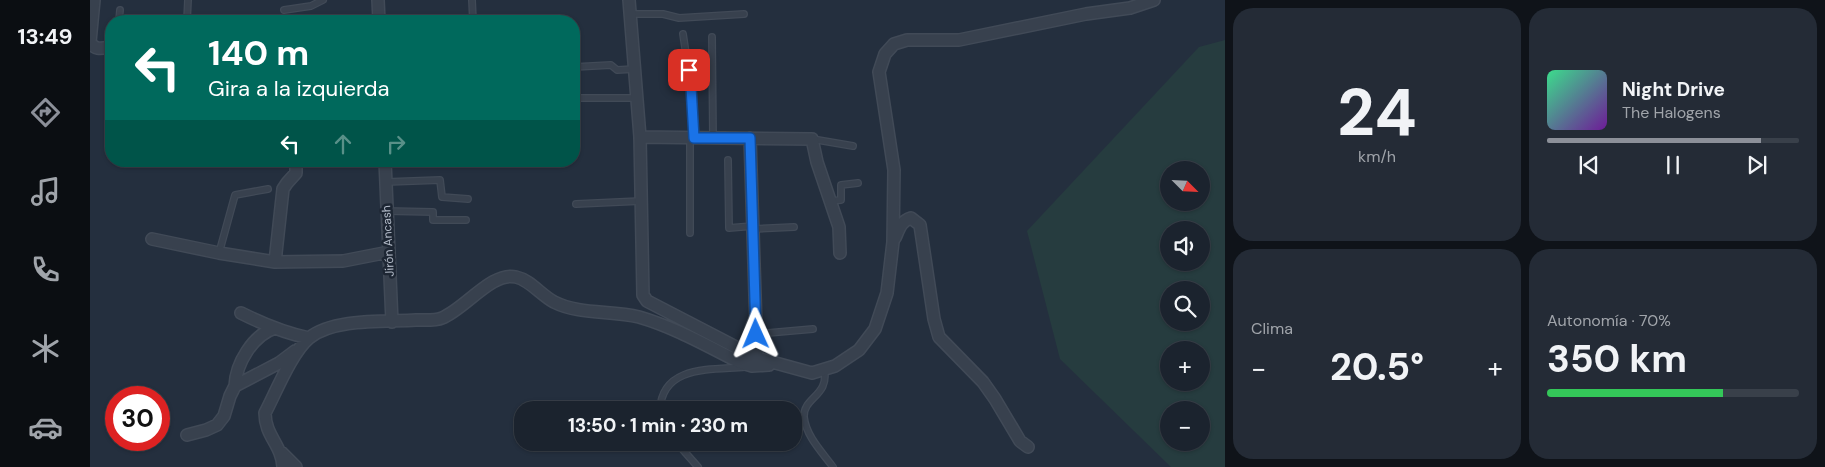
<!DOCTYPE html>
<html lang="es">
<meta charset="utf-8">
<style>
:root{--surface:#1b232e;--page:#242b36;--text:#f1f3f6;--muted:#a0a4aa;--line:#39404a;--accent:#8c9099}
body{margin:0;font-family:"DM Sans",sans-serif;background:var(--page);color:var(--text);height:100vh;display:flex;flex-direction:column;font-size:19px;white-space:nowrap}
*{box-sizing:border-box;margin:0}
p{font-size:16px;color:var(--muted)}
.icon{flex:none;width:28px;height:28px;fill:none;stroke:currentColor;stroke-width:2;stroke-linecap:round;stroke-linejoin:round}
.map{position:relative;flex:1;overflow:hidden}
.details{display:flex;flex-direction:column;gap:8px;padding:8px;background:#0f1319;width:600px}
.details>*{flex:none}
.top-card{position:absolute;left:15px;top:15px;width:475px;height:152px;border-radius:20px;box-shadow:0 1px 4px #0004,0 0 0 1px var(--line);background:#00695c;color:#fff;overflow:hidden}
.needle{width:32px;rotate:114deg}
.tools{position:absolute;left:1070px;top:161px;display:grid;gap:10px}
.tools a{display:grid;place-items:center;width:50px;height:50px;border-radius:50%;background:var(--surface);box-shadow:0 1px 4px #0004,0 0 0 1px var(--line);font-size:25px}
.speed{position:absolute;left:15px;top:386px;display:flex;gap:10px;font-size:25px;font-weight:700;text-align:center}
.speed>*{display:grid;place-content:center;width:65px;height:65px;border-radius:50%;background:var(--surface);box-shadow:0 1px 4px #0004,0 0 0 1px var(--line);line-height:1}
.speed .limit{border:8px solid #d22;background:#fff;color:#111}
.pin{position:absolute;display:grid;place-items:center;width:42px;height:42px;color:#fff;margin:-21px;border-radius:10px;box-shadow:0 2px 8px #0006}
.me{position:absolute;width:55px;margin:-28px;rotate:359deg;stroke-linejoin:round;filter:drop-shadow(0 0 4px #0008)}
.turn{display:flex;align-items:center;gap:18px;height:105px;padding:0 20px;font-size:22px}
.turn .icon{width:65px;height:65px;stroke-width:2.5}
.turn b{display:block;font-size:35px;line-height:42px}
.lanes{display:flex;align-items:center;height:48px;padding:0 20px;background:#0003;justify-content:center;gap:25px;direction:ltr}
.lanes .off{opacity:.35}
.big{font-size:38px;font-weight:700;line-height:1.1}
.details .tile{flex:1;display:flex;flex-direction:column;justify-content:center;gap:8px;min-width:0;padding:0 18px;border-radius:20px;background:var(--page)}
.details .dial{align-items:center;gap:0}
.dial b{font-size:65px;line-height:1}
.song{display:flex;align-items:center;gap:15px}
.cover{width:60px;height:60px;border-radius:8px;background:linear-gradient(135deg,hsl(150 70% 55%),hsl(280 70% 35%))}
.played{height:5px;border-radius:2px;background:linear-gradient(90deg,var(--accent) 85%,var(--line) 85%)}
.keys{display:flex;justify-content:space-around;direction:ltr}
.heat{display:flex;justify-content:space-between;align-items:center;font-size:28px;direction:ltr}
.charge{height:8px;border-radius:4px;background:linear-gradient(90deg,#34c759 70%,var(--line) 0)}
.details .tiles{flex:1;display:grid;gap:8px;grid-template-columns:repeat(2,1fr)}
.trip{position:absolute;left:424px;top:401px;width:288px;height:50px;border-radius:20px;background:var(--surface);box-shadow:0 1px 4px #0004,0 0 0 1px var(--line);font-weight:700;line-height:50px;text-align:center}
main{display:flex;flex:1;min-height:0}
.tabs{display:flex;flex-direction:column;width:90px;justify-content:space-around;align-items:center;background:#0b0e12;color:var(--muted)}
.tabs .icon{width:35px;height:35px}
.tabs .current{color:var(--accent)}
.tabs b{font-size:22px;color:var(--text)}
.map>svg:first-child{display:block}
</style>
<main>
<nav class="tabs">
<b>13:49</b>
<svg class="icon current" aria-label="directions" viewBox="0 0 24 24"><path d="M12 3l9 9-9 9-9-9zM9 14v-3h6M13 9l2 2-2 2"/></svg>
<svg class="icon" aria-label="music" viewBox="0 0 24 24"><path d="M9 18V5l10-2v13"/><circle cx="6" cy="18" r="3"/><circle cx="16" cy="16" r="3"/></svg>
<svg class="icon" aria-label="phone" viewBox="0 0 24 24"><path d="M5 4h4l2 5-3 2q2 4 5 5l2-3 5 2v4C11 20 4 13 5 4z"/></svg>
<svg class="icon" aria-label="climate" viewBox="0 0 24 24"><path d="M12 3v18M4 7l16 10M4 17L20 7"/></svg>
<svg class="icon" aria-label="car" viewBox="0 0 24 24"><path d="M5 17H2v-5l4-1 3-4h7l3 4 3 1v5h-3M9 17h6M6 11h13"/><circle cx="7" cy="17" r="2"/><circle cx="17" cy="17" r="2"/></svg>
</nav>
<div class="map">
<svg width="1135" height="467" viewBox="0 0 1135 467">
<rect width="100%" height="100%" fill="#242f3e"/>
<!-- green -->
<path fill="#263c3f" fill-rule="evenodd" d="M 1135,40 L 1135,467 L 1081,467 L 970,359 L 937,231 L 1109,47 ZM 1079,170 L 1111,170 L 1111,202 L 1079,202 ZM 1079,230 L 1111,230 L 1111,262 L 1079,262 ZM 1079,290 L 1111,290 L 1111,322 L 1079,322 ZM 1079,350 L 1111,350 L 1111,382 L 1079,382 ZM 1079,410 L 1111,410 L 1111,442 L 1079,442 Z"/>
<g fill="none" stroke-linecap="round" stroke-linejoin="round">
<defs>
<path id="service" d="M 382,0 L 383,21
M 194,10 L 221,6 L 233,0
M 540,14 L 573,14 L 589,18 L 654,14
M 29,21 L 30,10
M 97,21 L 98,0
M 593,34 L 601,87 L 604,138
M 622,37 L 623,138
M 484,67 L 521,65 L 527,70 L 545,69
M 484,98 L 547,98
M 722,139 L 763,146
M 638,160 L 639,228 L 663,226
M 296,182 L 350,180 L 352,197 L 378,199
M 740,201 L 751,200 L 751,185 L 768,183
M 486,204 L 551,201
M 297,211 L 343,212 L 343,220 L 376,220
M 663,229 L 704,227
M 600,233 L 600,138
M 129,253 L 145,195 L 178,189
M 666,334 L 723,329
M 734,369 C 740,396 713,397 714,417 C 716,436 732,452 743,467
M 570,410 C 572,365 621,370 655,367
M 586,442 L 608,467"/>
<path id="minor" d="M 4,0 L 0,42 C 5,51 13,48 21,47
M 288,0 L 289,21
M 539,0 L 550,137 L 553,295 L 557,301 L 667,358 L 722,373 L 745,366 L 769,350 L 785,329 L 797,293 L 803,242 L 804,170 L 789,72 L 795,54 L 804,44 L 817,40 L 869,40 L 996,14 L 1040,8 L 1064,0
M 550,137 L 722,139 L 727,162 L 749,227 L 750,253
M 660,138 L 667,358
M 295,161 L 302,322
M 805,238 C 809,229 811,221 821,218 L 830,225 L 844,319 L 849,337 L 893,382 L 905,399 L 930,441 L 938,447
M 62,239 L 129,253 L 185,262 L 253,261 L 299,252
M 185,262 L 193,189 L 197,183 L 206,173 L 206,161
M 151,313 C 173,324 195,333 219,338
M 145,386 C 146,363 163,335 185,328
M 97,435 L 116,430 L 127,425 L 134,416 L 140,396 L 145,386 L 189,363 L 205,351
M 191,452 L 206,467
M 193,467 C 192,445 175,436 175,413 C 186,392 202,352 219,338 C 244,318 295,322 326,320 C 334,320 345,321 352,318 C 375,309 402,271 426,277 C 440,280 451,295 464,302 C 490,315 521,310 549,317 C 584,327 617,346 649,362 L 662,366 L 679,365"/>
</defs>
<!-- service casing -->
<use href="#service" stroke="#414a57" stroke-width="8"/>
<!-- minor casing -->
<use href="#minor" stroke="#414a57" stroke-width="14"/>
<!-- service -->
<use href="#service" stroke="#38414e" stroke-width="5.5"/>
<!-- minor -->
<use href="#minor" stroke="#38414e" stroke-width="11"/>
</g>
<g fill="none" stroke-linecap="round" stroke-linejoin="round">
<defs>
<path id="route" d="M 599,70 L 601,87 L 604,138 L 660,138 L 666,334"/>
</defs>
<!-- route casing -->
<use href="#route" stroke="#114b97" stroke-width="12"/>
<!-- route -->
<use href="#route" stroke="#1a73e8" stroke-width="9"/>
</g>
<g text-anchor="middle" stroke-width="5" stroke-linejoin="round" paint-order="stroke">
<!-- street labels -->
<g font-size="12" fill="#b4bcc9" stroke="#1d2633">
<text transform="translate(298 241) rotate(-93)" y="4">Jirón Ancash</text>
</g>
</g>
</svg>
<div class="tools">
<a><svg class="needle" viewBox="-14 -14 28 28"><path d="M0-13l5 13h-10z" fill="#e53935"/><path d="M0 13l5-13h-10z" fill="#a0a4aa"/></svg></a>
<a><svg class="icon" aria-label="sound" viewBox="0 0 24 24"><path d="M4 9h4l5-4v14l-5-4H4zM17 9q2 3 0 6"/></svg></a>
<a><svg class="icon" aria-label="search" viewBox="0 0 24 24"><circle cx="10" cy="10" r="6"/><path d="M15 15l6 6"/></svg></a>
<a>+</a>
<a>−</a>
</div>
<div class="speed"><div class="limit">30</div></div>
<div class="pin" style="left:599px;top:70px;background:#d93025"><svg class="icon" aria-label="arrive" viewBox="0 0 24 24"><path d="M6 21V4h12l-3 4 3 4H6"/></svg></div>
<svg class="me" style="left:666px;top:334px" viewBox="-20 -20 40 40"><path d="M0-17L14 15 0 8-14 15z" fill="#1a73e8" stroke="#fff" stroke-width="4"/></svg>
<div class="trip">13:50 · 1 min · 230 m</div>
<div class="top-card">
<div class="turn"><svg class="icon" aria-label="left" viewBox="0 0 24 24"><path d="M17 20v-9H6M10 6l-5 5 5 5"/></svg><div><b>140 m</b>Gira a la izquierda</div></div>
<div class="lanes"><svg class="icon" aria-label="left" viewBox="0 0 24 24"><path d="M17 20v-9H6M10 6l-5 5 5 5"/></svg><svg class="icon off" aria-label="ahead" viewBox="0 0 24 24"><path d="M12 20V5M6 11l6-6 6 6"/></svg><svg class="icon off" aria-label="right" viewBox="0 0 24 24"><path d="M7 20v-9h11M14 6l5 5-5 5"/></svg></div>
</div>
</div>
<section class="details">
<div class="tiles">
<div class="tile dial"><b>24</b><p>km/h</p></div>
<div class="tile">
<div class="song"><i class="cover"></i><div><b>Night Drive</b><p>The Halogens</p></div></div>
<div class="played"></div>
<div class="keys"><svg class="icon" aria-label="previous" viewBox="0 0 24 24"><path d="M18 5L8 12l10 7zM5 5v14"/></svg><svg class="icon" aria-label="pause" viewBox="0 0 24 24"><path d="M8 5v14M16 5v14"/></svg><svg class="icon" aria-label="next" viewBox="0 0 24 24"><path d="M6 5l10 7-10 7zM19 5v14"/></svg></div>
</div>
<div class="tile"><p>Clima</p>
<div class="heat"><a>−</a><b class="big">20.5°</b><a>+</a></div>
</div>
<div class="tile"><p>Autonomía · 70%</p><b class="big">350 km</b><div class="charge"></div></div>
</div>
</section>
</main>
